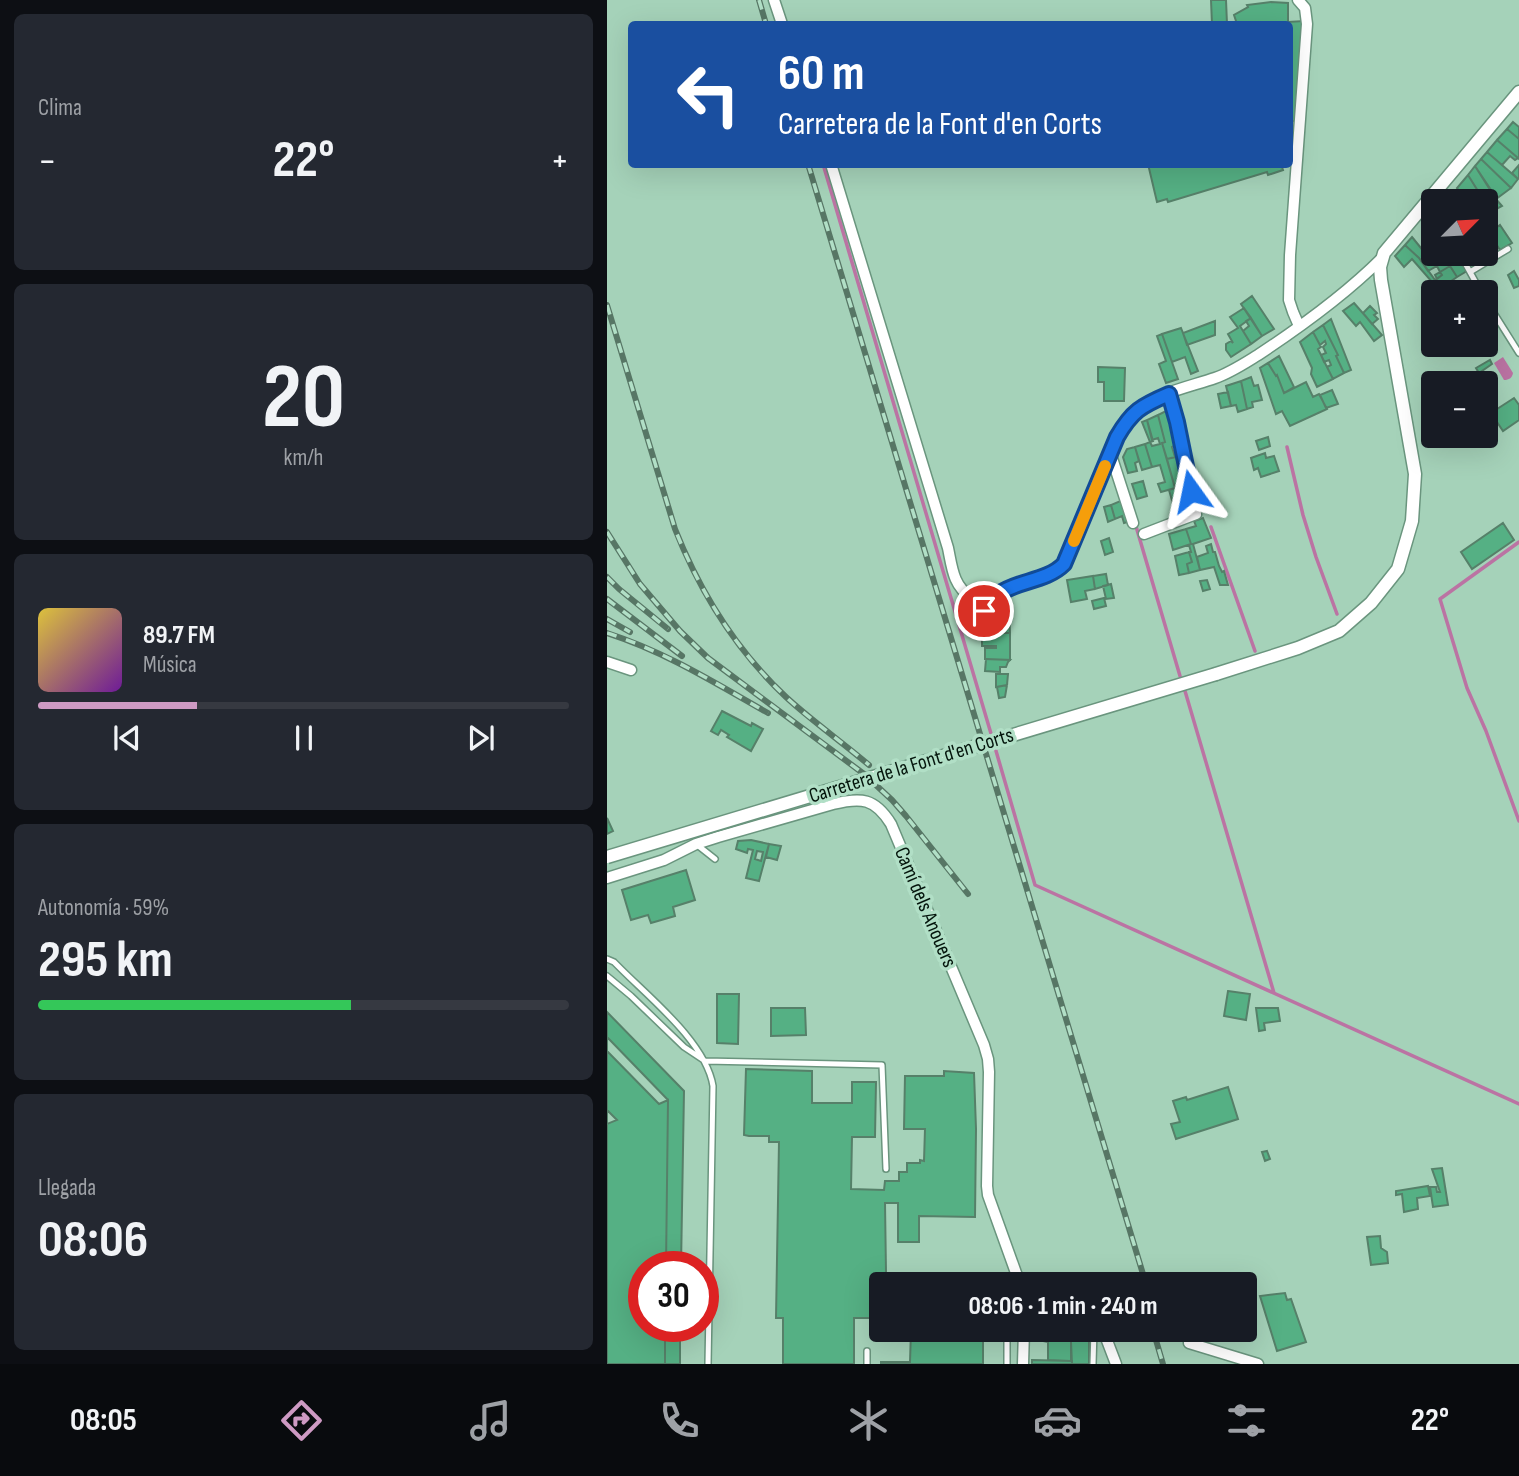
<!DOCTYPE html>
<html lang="es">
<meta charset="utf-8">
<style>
:root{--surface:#171b24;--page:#242831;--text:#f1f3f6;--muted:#9ea1a6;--line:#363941;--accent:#ce9ac3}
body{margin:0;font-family:"Sofia Sans Condensed",sans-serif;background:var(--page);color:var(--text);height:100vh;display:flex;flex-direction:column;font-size:26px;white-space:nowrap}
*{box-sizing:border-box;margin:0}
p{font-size:23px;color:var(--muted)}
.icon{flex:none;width:38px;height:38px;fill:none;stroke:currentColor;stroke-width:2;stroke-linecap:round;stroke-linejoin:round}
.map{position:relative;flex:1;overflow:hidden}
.details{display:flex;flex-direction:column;gap:14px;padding:14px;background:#0d0f14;width:607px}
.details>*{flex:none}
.top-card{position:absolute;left:21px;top:21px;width:665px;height:147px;border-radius:7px;box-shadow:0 7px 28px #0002;background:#1a4fa0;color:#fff;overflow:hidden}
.needle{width:46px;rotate:66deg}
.controls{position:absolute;left:814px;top:189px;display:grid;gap:14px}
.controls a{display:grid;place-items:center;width:77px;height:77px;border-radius:7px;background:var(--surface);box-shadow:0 7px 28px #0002;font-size:35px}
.speed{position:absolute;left:21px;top:1251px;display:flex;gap:14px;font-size:35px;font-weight:700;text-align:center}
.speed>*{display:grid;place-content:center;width:91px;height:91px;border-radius:50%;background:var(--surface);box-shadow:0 7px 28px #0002;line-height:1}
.speed .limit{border:10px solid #d22;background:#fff;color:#111}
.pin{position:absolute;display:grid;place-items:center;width:60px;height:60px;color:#fff;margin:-30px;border:4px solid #fff;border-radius:50%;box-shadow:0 2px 7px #0007}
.me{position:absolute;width:77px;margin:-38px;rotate:348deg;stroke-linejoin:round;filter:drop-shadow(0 0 5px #0008)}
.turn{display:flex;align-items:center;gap:24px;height:147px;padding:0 35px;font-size:32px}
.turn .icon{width:91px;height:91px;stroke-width:2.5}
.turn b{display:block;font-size:49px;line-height:60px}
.big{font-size:52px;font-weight:700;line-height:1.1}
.details .tile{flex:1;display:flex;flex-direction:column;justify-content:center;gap:10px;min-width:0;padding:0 24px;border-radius:10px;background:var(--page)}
.details .dial{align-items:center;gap:0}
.dial b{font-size:91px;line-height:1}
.song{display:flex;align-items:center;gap:21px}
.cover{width:84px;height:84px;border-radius:10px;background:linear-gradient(135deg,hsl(50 70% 55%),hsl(280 70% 35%))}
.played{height:7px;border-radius:4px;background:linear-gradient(90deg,var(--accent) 30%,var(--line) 30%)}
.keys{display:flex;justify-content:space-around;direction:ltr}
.heat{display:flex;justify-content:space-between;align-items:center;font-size:38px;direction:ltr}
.charge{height:10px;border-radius:5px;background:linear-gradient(90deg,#34c759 59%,var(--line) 0)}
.trip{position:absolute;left:262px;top:1272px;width:388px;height:70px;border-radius:7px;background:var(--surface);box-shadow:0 7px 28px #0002;font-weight:700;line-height:70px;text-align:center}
.menu{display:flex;height:112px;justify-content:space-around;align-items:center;background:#090b0e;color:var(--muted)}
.menu .icon{width:49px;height:49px}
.menu .current{color:var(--accent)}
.menu b{font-size:32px;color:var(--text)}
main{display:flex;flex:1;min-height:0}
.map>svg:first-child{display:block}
</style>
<main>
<section class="details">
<div class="tile"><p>Clima</p>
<div class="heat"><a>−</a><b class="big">22°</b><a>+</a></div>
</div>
<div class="tile dial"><b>20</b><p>km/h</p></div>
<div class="tile">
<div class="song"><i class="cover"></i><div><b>89.7 FM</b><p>Música</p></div></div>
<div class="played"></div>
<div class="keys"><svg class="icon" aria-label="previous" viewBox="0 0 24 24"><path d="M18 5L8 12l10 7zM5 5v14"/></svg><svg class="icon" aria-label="pause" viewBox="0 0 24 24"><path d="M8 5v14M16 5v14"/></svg><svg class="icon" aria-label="next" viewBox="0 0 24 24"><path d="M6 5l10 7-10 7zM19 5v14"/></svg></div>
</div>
<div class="tile"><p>Autonomía · 59%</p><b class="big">295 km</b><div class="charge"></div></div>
<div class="tile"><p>Llegada</p><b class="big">08:06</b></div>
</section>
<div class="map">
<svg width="912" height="1364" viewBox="0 0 912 1364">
<rect width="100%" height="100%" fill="#a5d2b9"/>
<!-- water -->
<path fill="#bb73a3" d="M 896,357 L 906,373 C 905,378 902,380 897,380 L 887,363 Z"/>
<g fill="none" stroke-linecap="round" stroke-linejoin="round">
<!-- stream -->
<path stroke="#bb73a3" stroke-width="3.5" d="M 216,164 L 385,737
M 680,447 L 696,515 L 709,557 L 730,614
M 528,523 L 573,676
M 604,527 L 648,651
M 912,542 L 833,599 L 860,688 L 879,731 L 912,821
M 578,691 L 667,993
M 387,744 L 428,885 L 912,1104"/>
</g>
<!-- building -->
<path fill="#55b084" stroke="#568069" stroke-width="2" fill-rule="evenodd" d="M 604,0 L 619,0 L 620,24 L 605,24 Z
M 664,2 L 681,3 L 681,22 L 697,21 L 692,120 L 682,122 L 682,24 L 629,24 L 630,24 L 627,15 L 641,7 L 640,5 Z
M 906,122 L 912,127 L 912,139 L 900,129 Z
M 682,124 L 690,149 L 686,165 L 675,167 L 676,170 L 661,175 L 660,172 L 561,202 L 560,199 L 550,202 L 541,164 L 682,164 Z
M 900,129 L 912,139 L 912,159 L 890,140 Z
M 890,140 L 911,158 L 908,160 L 903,156 L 895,165 L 880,152 Z
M 880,152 L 911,179 L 904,188 L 874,159 Z
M 874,159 L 904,188 L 889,199 L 868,166 Z
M 912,165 L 912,178 L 911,179 L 905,173 Z
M 868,166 L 884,190 L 874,196 L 861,175 Z
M 861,175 L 871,191 L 878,201 L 858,201 L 850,188 Z
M 888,198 L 895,206 L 884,212 L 879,204 Z
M 893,225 L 905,243 L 893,250 L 882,233 Z
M 805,237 L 818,253 L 815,256 L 821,264 L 827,260 L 829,264 L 838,258 L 843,266 L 833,272 L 835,275 L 830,279 L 828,275 L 833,272 L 830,266 L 821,271 L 812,258 L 798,245 Z
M 798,245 L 812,258 L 828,280 L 825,282 L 805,259 L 797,267 L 788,256 Z
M 846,254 L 850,254 L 860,271 L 850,277 L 838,258 Z
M 843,266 L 850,277 L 831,290 L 832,292 L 826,292 L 826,298 L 824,299 L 817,291 L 825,283 L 825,282 L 835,275 L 833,272 Z
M 907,271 L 912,280 L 912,286 L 907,288 L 901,275 Z
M 645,296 L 667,329 L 655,336 L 634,304 Z
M 747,303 L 775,335 L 767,341 L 753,322 L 749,326 L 736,311 Z
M 763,306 L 770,313 L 767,315 L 771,319 L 765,324 L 756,313 Z
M 637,308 L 644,318 L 633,326 L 644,344 L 624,357 L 619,350 L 619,344 L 624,341 L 626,343 L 621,334 L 631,328 L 623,317 Z
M 644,318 L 655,336 L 644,344 L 636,331 L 642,326 L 639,321 Z
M 724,319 L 744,370 L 737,373 L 729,356 L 731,355 L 716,325 Z
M 608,321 L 608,335 L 580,345 L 576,333 Z
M 716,325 L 731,355 L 729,356 L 737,373 L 726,379 L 720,367 L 724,365 L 722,360 L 717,362 L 714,355 L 719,353 L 716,347 L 719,344 L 718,341 L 713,345 L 706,332 Z
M 574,328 L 591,371 L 584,374 L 578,357 L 565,362 L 555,334 Z
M 706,332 L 714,347 L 711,349 L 726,379 L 710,387 L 704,374 L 705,368 L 693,342 Z
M 555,334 L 571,379 L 559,383 L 552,364 L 559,361 L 550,336 Z
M 672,356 L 687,387 L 677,393 L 670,375 L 669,376 L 661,363 Z
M 883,360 L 885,364 L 872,373 L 869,368 Z
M 661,363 L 669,376 L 670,375 L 677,393 L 699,382 L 706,397 L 712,394 L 720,409 L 683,426 L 675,411 L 669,414 L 653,368 Z
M 491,367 L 518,368 L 517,401 L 497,401 L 497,382 L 491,382 Z
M 644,377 L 647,386 L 651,385 L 655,400 L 645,402 L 646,407 L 640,409 L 634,381 Z
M 634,381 L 640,409 L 631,412 L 629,405 L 624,406 L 619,386 Z
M 725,390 L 731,404 L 719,408 L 713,395 Z
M 621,392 L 624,406 L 614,408 L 611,394 Z
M 907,398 L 912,405 L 912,420 L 896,431 L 884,413 Z
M 563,409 L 569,438 L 569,445 L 565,447 L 568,457 L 560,459 L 555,443 L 558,442 L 551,415 Z
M 551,415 L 558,442 L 555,443 L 568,488 L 554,492 L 551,484 L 558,482 L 553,465 L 545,467 L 538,444 L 543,442 L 545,446 L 553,444 L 551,438 L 545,440 L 540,420 Z
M 540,420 L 546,441 L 543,442 L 535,422 Z
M 661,437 L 663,446 L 652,450 L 649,441 Z
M 538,444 L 545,467 L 535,470 L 528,447 Z
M 528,447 L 532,461 L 528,463 L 530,471 L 521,473 L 516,457 L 520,449 Z
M 658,453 L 659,458 L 667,456 L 672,471 L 654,477 L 651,468 L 647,470 L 644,458 Z
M 569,457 L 581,499 L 566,504 L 562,490 L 568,488 L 560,459 Z
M 536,481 L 540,496 L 530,499 L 525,484 Z
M 518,499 L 524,521 L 517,523 L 515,516 L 508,519 L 504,505 Z
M 504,505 L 508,519 L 501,522 L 497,507 Z
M 596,518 L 604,538 L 586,544 L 593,570 L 582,573 L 580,564 L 585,562 L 582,552 L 584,552 L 582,545 L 584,544 L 579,529 L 589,526 L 587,521 Z
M 896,523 L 907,540 L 865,569 L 854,552 Z
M 579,529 L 584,544 L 566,550 L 562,534 Z
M 502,538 L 506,552 L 498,555 L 494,541 Z
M 604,544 L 606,552 L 608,552 L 612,566 L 615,572 L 617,571 L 621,585 L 613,585 L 607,567 L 593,570 L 590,557 L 601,553 L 599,546 Z
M 582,552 L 585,562 L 580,564 L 582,573 L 572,575 L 568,556 Z
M 499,574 L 501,585 L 488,589 L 486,576 Z
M 486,576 L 488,589 L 478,591 L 480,599 L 464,602 L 460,580 Z
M 600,580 L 603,589 L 596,591 L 593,581 Z
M 504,584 L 507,598 L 499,599 L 496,586 Z
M 497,598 L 499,606 L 487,609 L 485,601 Z
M 402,610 L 403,633 L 374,633 L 374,623 L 382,616 L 382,630 L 391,630 L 391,613 Z
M 375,633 L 403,633 L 403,660 L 378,659 L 378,648 L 389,648 L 389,646 L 375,646 Z
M 379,659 L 403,660 L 401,662 L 399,667 L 393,667 L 393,672 L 378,671 Z
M 389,674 L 401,674 L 400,685 L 389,687 Z
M 400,685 L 398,697 L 392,698 L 390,687 Z
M 115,711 L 144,726 L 145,723 L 156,729 L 144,751 L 120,737 L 122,735 L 114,730 L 111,735 L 104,731 Z
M 0,818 L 6,831 L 0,834 Z
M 144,840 L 162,844 L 152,881 L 139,878 L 146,850 L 141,849 L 140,853 L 129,849 L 131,841 ZM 150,851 L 156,852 L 154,861 L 148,859 Z
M 162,844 L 174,846 L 170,860 L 159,857 Z
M 79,870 L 88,900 L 66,907 L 68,916 L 44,923 L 41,915 L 24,920 L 15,890 Z
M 621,991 L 643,994 L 639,1020 L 617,1016 Z
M 110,994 L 132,994 L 131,1044 L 110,1043 Z
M 164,1008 L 198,1008 L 199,1035 L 164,1036 Z
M 649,1008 L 671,1008 L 673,1021 L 657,1023 L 658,1030 L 652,1031 Z
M 0,1012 L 77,1091 L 74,1267 L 59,1267 L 61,1100 L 52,1104 L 0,1051 Z
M 0,1037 L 61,1100 L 59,1267 L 37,1267 L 37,1326 L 58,1326 L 58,1364 L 0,1364 Z
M 139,1069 L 205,1071 L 205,1103 L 245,1103 L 245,1082 L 269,1082 L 268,1137 L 245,1137 L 244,1189 L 277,1190 L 278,1181 L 292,1181 L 292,1172 L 300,1172 L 300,1163 L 313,1163 L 313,1160 L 317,1161 L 318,1129 L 297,1129 L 298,1076 L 337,1076 L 337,1071 L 367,1073 L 369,1129 L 368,1217 L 312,1216 L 312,1242 L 291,1242 L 291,1203 L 278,1203 L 279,1273 L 372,1275 L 372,1284 L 275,1284 L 275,1318 L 247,1318 L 247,1364 L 176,1364 L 176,1318 L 169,1318 L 172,1142 L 162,1142 L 162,1136 L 142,1136 L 137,1135 Z
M 621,1087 L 631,1119 L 569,1139 L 564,1124 L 573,1122 L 566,1101 L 579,1097 L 580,1100 Z
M 0,1110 L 10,1120 L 0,1124 Z
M 660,1151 L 663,1159 L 658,1161 L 655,1152 Z
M 835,1168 L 841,1205 L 826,1207 L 823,1187 L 829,1187 L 830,1192 L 833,1192 L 825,1169 Z
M 821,1186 L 823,1196 L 810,1198 L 811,1209 L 797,1212 L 795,1194 L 789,1195 L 789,1191 Z
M 773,1236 L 774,1248 L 780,1252 L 781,1263 L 764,1265 L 760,1237 Z
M 678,1293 L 680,1300 L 684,1299 L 699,1342 L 670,1351 L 653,1296 Z
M 58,1326 L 73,1326 L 73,1364 L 58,1364 Z
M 304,1330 L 376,1330 L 376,1364 L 274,1364 L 274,1362 L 303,1362 Z
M 426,1330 L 441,1330 L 439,1338 L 429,1336 L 430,1333 L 426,1332 Z
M 441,1330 L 467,1330 L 464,1342 L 464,1361 L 441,1360 L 441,1342 L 426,1339 L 426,1335 L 439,1338 Z
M 467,1330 L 482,1330 L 482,1364 L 465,1364 L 464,1342 Z
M 606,1330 L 619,1330 L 617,1336 L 605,1332 Z
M 425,1360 L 465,1361 L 465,1364 L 425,1364 Z"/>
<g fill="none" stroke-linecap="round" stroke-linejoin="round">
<defs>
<path id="service" d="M 853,254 L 874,292
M 863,272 L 901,249
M 878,299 L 912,353
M 89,844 L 108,859
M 0,959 L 7,962 L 14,969 C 44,999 99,1043 106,1086 L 101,1364
M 0,976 L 24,996 L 77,1047 L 98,1061 L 275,1065 L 279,1169
M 260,1364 L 260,1351
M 400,1364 L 400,1330
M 486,1364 L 487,1330"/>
<path id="minor" d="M 167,0 L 175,24
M 691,0 L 698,8 L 700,24 L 683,255 L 682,300 L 686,312 L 692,326
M 224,164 L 341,548 C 345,567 346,586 364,597
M 504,455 L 526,523
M 537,534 L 589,514 L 570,422 L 562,394
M 363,628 C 372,617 381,602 392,594 C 412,580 439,581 457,564 L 510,437 C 514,429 518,421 524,415 C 544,394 582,387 608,378 C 623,373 638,363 651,355 C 695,326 738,295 775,258
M 0,662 L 24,670
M 0,878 L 57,860 L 89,844 L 111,837 L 226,804 C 254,797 268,798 284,824 L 377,1045 L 381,1059 L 382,1072 L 380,1186 L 381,1195 L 413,1284
M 496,1330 L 509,1364
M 582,1343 L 651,1364
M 416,1364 L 417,1330"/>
<path id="tertiary" d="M 609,674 L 691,648 L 732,631 L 764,603 L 791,569 L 805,521 L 808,474 L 774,280 L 773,267 L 777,253 L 912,92"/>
</defs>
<!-- service casing -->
<use href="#service" stroke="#6a957e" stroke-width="8"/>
<!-- minor casing -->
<use href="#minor" stroke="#6a957e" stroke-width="13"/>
<!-- tertiary casing -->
<use href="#tertiary" stroke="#6a957e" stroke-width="15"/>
<!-- service -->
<use href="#service" stroke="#fff" stroke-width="5"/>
<!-- minor -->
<use href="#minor" stroke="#fff" stroke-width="10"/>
<!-- tertiary -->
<use href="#tertiary" stroke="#fff" stroke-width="12"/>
<defs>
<path id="rail" d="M 152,0 L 159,24
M 201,164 L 539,1284
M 0,305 L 68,529 C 93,592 129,650 179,697 C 205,721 235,742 262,765
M 0,532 L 33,584 L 73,631 L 101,658 L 257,774 L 285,800 L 299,816 L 361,894
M 0,577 L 12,589 L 61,629
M 0,599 L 75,656
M 0,619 L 23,632
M 0,633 C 59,652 108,683 161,713
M 546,1330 L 556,1364"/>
</defs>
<!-- rail casing -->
<use href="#rail" stroke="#577665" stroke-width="6"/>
<!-- rail -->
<use href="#rail" stroke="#b1dfc6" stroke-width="3.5" stroke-dasharray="10" stroke-linecap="butt"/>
<defs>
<path id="tertiary-bridge" d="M 0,857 L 609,674"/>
</defs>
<!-- tertiary-bridge casing -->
<use href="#tertiary-bridge" stroke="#6a957e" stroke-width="15" stroke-linecap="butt"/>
<!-- tertiary-bridge -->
<use href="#tertiary-bridge" stroke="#fff" stroke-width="12"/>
</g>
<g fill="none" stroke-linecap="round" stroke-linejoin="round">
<defs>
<path id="route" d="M 377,611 C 381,606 386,599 392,594 C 411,580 439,582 457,564 L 510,437 C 525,411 534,406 562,394 L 570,422 L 584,491"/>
</defs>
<!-- route casing -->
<use href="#route" stroke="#114b97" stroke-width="18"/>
<!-- route -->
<use href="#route" stroke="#1a73e8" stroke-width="12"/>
<!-- slow -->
<path stroke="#f59e0b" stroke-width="12" d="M 467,541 L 498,466"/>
</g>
<g text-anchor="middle" stroke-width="7" stroke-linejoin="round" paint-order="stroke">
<!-- street labels -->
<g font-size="21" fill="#04150c" stroke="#b1dfc6">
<text transform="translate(304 765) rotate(-17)" y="7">Carretera de la Font d'en Corts</text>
<text transform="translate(319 907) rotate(67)" y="7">Camí dels Anouers</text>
</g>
</g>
</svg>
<div class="controls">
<a><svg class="needle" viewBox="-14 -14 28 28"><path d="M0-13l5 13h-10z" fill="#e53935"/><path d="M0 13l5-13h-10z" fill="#9ea1a6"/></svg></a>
<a>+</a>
<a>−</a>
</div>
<div class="speed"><div class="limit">30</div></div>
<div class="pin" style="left:377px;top:611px;background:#d93025"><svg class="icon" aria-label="arrive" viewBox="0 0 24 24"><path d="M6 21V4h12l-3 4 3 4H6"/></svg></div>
<svg class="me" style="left:584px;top:491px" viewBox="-20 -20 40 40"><path d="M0-17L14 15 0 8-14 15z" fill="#1a73e8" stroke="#fff" stroke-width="4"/></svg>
<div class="trip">08:06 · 1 min · 240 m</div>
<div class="top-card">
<div class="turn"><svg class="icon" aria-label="left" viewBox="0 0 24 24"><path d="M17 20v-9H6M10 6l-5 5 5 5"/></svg><div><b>60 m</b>Carretera de la Font d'en Corts</div></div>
</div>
</div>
</main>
<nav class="menu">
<b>08:05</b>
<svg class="icon current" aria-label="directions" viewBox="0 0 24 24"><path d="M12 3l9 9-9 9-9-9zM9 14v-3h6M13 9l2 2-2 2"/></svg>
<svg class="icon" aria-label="music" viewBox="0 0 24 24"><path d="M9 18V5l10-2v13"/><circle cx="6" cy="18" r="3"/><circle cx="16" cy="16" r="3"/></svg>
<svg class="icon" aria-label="phone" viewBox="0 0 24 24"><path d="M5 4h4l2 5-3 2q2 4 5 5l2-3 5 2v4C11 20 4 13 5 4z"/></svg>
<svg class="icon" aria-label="climate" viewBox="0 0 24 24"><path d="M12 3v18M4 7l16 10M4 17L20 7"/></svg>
<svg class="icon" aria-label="car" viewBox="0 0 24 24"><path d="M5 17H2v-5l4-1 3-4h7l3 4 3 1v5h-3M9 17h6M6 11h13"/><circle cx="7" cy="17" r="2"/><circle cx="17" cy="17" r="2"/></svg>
<svg class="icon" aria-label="filters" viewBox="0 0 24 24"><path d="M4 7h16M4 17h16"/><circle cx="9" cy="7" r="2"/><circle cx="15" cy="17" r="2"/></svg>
<b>22°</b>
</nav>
